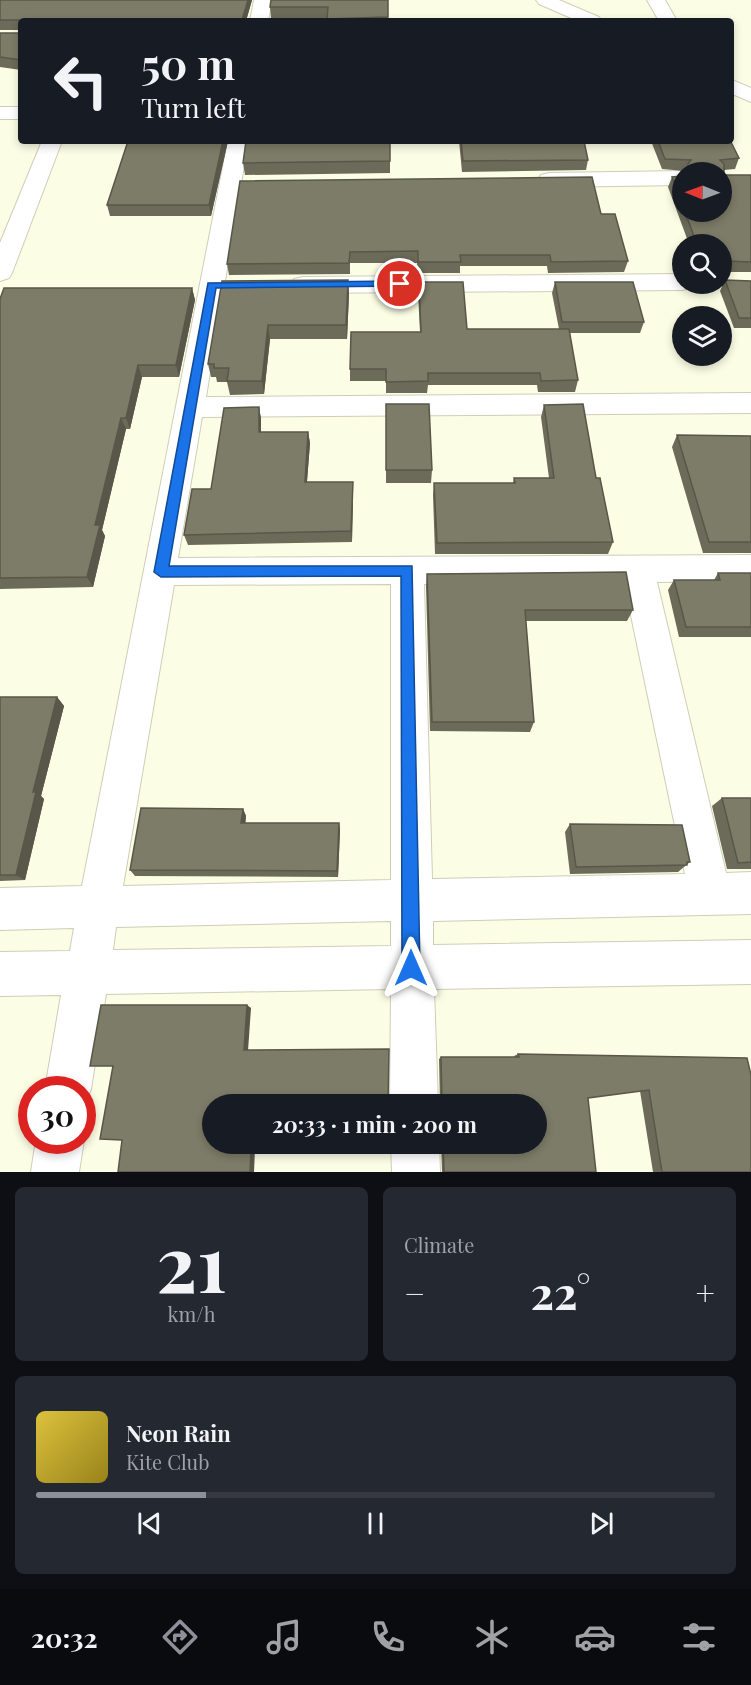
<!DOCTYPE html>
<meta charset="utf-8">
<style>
:root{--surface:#171b24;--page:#242831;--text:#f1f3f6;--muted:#9ea1a6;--line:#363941;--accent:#8c9099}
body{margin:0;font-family:"Playfair Display",serif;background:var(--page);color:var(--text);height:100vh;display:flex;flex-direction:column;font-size:22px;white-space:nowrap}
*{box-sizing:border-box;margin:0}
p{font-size:20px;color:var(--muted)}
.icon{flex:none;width:33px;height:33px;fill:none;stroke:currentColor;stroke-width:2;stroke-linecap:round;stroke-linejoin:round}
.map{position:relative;height:1172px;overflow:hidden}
.panel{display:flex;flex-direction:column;gap:15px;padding:15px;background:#0d0f14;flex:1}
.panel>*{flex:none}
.guide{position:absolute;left:18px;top:18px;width:716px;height:126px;border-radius:6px;box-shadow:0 3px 9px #0003;background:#171b24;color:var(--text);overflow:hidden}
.needle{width:39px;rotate:271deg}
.fabs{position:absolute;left:672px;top:162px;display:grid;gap:12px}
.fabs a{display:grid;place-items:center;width:60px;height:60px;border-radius:50%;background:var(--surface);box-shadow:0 3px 9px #0003;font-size:30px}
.speed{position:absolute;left:18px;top:1076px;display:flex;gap:12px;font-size:30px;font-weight:700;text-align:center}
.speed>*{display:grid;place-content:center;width:78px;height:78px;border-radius:50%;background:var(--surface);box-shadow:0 3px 9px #0003;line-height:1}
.speed .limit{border:9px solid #d22;background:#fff;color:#111}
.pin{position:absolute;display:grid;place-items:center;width:51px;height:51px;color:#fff;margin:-26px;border:3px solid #fff;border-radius:50%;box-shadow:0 2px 6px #0007}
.me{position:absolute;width:66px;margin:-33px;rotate:0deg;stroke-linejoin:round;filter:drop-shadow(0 0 4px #0008)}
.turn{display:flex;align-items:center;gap:21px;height:126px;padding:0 24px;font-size:27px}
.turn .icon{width:78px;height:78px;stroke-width:2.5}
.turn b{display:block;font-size:42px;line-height:51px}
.big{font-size:45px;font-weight:700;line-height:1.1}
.panel .widget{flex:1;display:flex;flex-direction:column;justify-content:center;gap:9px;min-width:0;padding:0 21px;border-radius:9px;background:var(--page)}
.panel .dial{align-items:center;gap:0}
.dial b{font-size:78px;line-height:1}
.song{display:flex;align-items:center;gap:18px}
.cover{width:72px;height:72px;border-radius:9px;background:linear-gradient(135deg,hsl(50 70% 55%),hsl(50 70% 35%))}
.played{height:6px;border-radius:3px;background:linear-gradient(90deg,var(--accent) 25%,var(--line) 25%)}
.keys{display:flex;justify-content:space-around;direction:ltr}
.heat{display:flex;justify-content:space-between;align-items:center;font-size:33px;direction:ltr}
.panel .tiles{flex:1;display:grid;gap:15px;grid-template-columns:1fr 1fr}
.widget:last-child{grid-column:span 2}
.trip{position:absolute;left:202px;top:1094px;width:345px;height:60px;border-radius:30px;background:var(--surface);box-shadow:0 3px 9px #0003;font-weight:700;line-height:60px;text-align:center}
.dock{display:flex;height:96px;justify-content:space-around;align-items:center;background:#090b0e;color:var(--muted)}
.dock .icon{width:42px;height:42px}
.dock .on{color:var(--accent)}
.dock b{font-size:27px;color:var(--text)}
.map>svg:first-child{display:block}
</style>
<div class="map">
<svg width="751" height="1172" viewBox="0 0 751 1172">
<rect width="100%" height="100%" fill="#fcfde5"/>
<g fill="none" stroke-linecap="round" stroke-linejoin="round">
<defs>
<path id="minor" d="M 254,0 L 272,0 L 268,21 L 250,21 Z
M 536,0 L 559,0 L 599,17 L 602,21 L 578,21 L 539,4 Z
M 647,0 L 665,0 L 677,21 L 659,21 Z
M 730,79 L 751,88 L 751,102 L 730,93 Z
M 0,107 L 21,107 L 21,119 L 0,119 Z
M 42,141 L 62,141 L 12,273 L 9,278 L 0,281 L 0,243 Z
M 228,141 L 248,141 L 206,397 L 751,393 L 751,413 L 202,417 L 178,558 L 751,555 L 751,581 L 657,582 L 726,873 L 751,872 L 751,914 L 433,921 L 433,945 L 751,940 L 751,984 L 434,989 L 438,1104 L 390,1104 L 391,989 L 106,994 L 91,1089 L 84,1105 L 82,1106 L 82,1089 L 45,1089 L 61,995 L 0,996 L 0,952 L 70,951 L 74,928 L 0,930 L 0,888 L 82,886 ZM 624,582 L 685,874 L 432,879 L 424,584 ZM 391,584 L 391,880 L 123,886 L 174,585 ZM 391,921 L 391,946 L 113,950 L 116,927 Z
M 682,171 L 686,172 L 682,172 L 682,185 L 549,187 L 541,185 L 538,180 L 541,175 L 549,173 Z
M 682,274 L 682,284 L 693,284 L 691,288 L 682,290 L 303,293 L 294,291 L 291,285 L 294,279 L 303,277 Z
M 82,1136 L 84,1140 L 79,1172 L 31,1172 L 36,1140 L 82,1140 Z
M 391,1143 L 439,1143 L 440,1172 L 392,1172 Z"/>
</defs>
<!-- minor casing -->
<use href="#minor" stroke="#ceceb8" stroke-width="2"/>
<!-- minor -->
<use href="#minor" fill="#fff" fill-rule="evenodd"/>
</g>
<!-- wall -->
<path fill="#6c6b59" d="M 0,0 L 252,0 L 246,21 L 21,21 L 21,70 L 0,67 L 0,33 L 19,33 L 19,30 L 0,30 Z
M 388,0 L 388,21 L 327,21 L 327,18 L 271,18 L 270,7 Z
M 228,141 L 211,216 L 110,216 L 107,205 Z
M 390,141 L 390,173 L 245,175 L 243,163 Z
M 459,141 L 584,141 L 588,160 L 586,170 L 462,172 Z
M 651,141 L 730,141 L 739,158 L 735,169 L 724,170 L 724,175 L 751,175 L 751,272 L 724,272 L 722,278 L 722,244 L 689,244 L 668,187 L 672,177 L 682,176 L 682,212 L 722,212 L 722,172 L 685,172 L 685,171 L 662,169 Z
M 601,214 L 628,261 L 624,272 L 548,273 L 547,266 L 460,266 L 460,273 L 418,273 L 417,263 L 350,263 L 350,274 L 229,275 L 227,264 Z
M 348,280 L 349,294 L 347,339 L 270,339 L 264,394 L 230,395 L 227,382 L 217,382 L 216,377 L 211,377 L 208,364 L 222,281 Z
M 725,280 L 751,281 L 751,328 L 734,328 L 720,291 Z
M 419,282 L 467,329 L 559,329 L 552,293 L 555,282 L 644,322 L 640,333 L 569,333 L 578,380 L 575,392 L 538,392 L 537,385 L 428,385 L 427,393 L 386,393 L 386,381 L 350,381 L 350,369 L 420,332 L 418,294 Z
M 192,288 L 195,300 L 179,377 L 142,377 L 130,429 L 126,429 L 102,530 L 105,536 L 93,587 L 0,589 L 0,299 Z
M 386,404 L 432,470 L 431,483 L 386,483 Z
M 544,405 L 596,478 L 613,542 L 608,554 L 435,554 L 433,495 L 434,483 L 513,483 L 514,478 L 549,478 L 541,417 Z
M 259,407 L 261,419 L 261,432 L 308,432 L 310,443 L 307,482 L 353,493 L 352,542 L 188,545 L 184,535 Z
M 677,435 L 751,436 L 751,553 L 703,553 L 672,447 Z
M 718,573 L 751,573 L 751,637 L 679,637 L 668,590 L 674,580 L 714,580 Z
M 427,574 L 633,610 L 627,621 L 526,621 L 534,722 L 530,732 L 430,731 L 426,586 Z
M 0,697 L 57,697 L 64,706 L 41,796 L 44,799 L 25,880 L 0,881 Z
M 722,798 L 751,798 L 751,869 L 727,869 L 712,806 Z
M 243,809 L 246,816 L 245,823 L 339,823 L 340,830 L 338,877 L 135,876 L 130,870 Z
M 570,824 L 690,862 L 678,872 L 570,874 L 565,832 Z
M 518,1054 L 747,1058 L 751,1172 L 653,1172 L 640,1091 L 588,1098 L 596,1172 L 442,1172 L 441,1143 L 537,1104 L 440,1104 L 439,1059 L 441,1057 L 514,1057 L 514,1056 Z"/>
<!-- shaded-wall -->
<path fill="#585749" d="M 248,0 L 252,0 L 246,21 L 242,21 Z
M 223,141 L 228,141 L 211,216 L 209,205 Z
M 348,280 L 349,294 L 347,339 L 346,325 Z
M 192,288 L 195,300 L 179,377 L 176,365 Z
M 268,325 L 270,339 L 264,394 L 262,381 Z
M 138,365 L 142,377 L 130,429 L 126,418 Z
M 259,407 L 261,419 L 261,443 L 259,432 Z
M 121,418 L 126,429 L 102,530 L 105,536 L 93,587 L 87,577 L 95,525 Z
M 308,432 L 310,443 L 306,493 L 305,482 Z
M 353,482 L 353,493 L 352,542 L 351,531 Z
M 57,697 L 64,706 L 41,796 L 44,799 L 25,880 L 16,875 L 33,792 Z
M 243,809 L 246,816 L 245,829 L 241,823 Z
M 339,823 L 340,830 L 338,877 L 337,871 Z
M 247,1005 L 251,1008 L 248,1051 L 244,1050 Z
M 255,1149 L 254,1172 L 250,1172 L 251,1151 Z"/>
<!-- building -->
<path fill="#7d7c68" stroke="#585749" stroke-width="1.5" d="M 0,0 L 248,0 L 242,20 L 233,20 L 233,21 L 21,21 L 21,60 L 0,57 L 0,33 L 19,33 L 19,20 L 0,20 Z
M 271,0 L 388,0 L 388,17 L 327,19 L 328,7 L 270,7 Z
M 730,140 L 739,158 L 720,160 L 724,164 L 724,175 L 751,175 L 751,262 L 726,261 L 724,271 L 722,271 L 722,244 L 697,244 L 685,212 L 722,212 L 722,172 L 687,172 L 688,164 L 691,160 L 665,159 L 658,141 L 730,141 Z
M 128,141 L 223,141 L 209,205 L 107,205 Z
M 246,141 L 390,141 L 390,161 L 243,163 Z
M 461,141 L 584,141 L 588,160 L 463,161 Z
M 682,176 L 682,206 L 672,177 Z
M 592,177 L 601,214 L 615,214 L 628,261 L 551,262 L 550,255 L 460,255 L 461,262 L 418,262 L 418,251 L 350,252 L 349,263 L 227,264 L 240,181 Z
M 348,280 L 346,325 L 268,325 L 262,381 L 227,381 L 229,368 L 214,368 L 214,364 L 208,364 L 222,281 Z
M 725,280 L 751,281 L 751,318 L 739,318 Z
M 419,282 L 463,282 L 467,329 L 569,329 L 578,380 L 541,381 L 540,373 L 428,373 L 428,381 L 386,382 L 386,369 L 350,369 L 351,332 L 421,332 Z
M 555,282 L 633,282 L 644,322 L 562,322 Z
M 4,288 L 192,288 L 176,365 L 138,365 L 126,418 L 121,418 L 95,525 L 100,525 L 87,577 L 0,578 L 0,299 Z
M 386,404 L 429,404 L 432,470 L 386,470 Z
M 583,404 L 596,478 L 600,478 L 613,542 L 437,543 L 434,483 L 515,483 L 514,478 L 554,478 L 544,405 Z
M 259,407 L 259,432 L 308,432 L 305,482 L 353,482 L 351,531 L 184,535 L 192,489 L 211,489 L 224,408 Z
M 677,435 L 751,436 L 751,542 L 709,542 Z
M 626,572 L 633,610 L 525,610 L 534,722 L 432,722 L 427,574 Z
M 718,573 L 751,573 L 751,627 L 686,627 L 674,580 L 720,580 Z
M 0,697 L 57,697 L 33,792 L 36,792 L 16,875 L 0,875 Z
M 722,798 L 751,798 L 751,862 L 738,863 Z
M 141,808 L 243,809 L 241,823 L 339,823 L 337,871 L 130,870 Z
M 570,824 L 682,825 L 690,862 L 687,862 L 687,865 L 576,867 Z
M 101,1005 L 247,1005 L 244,1050 L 389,1049 L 388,1104 L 213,1104 L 213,1143 L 391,1143 L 389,1151 L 251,1151 L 250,1172 L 118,1172 L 122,1140 L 100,1139 L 113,1066 L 90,1066 Z
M 518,1054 L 747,1058 L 751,1075 L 751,1172 L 662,1172 L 649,1090 L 588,1098 L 596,1172 L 444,1172 L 443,1143 L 537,1143 L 537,1104 L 442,1104 L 441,1057 L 519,1057 Z"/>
<!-- route -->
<path fill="#1a73e8" stroke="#114b97" stroke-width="1.5" d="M 400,281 L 405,284 L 404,286 L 216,288 L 169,566 L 412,566 L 420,968 L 417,974 L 411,977 L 404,974 L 402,968 L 401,576 L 161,577 L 154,572 L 208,283 Z"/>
</svg>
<div class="fabs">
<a><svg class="needle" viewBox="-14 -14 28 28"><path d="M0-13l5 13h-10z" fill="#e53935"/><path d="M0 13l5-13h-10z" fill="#9ea1a6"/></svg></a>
<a><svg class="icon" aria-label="search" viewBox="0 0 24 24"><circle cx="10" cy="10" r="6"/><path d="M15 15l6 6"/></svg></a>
<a><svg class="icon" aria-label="layers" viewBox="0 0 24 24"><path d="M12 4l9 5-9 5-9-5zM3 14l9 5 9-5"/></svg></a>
</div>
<div class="speed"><div class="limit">30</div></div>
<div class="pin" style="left:400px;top:284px;background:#d93025"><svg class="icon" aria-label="arrive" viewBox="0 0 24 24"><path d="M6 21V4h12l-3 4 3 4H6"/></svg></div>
<svg class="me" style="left:411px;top:968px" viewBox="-20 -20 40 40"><path d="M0-17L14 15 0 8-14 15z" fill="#1a73e8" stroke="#fff" stroke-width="4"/></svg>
<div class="trip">20:33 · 1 min · 200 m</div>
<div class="guide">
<div class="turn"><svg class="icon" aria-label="left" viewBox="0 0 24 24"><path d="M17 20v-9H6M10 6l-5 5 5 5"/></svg><div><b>50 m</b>Turn left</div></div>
</div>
</div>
<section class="panel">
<div class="tiles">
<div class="widget dial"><b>21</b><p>km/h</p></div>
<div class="widget"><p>Climate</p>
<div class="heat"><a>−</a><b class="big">22°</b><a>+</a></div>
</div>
<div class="widget">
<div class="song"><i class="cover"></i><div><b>Neon Rain</b><p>Kite Club</p></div></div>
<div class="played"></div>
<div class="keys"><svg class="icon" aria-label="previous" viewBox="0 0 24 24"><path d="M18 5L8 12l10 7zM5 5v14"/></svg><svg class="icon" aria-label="pause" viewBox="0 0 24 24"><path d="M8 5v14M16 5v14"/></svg><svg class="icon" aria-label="next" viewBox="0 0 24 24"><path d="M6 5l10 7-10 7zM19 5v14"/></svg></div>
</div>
</div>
</section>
<nav class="dock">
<b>20:32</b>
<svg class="icon on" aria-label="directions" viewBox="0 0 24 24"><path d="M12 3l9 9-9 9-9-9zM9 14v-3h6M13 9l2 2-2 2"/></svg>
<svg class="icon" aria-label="music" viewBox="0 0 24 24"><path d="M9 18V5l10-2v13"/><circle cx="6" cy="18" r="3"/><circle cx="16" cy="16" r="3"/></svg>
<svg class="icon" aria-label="phone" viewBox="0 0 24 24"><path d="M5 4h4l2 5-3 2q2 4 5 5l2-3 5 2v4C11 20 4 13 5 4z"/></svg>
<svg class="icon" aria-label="climate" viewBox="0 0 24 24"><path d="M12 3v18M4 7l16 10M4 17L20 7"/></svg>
<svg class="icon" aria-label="car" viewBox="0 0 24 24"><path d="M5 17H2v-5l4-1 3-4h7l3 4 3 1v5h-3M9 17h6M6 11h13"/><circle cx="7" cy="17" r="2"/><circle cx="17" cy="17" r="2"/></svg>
<svg class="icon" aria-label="filters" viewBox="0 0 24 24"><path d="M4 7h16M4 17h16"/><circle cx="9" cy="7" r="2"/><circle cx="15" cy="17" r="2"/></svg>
</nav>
